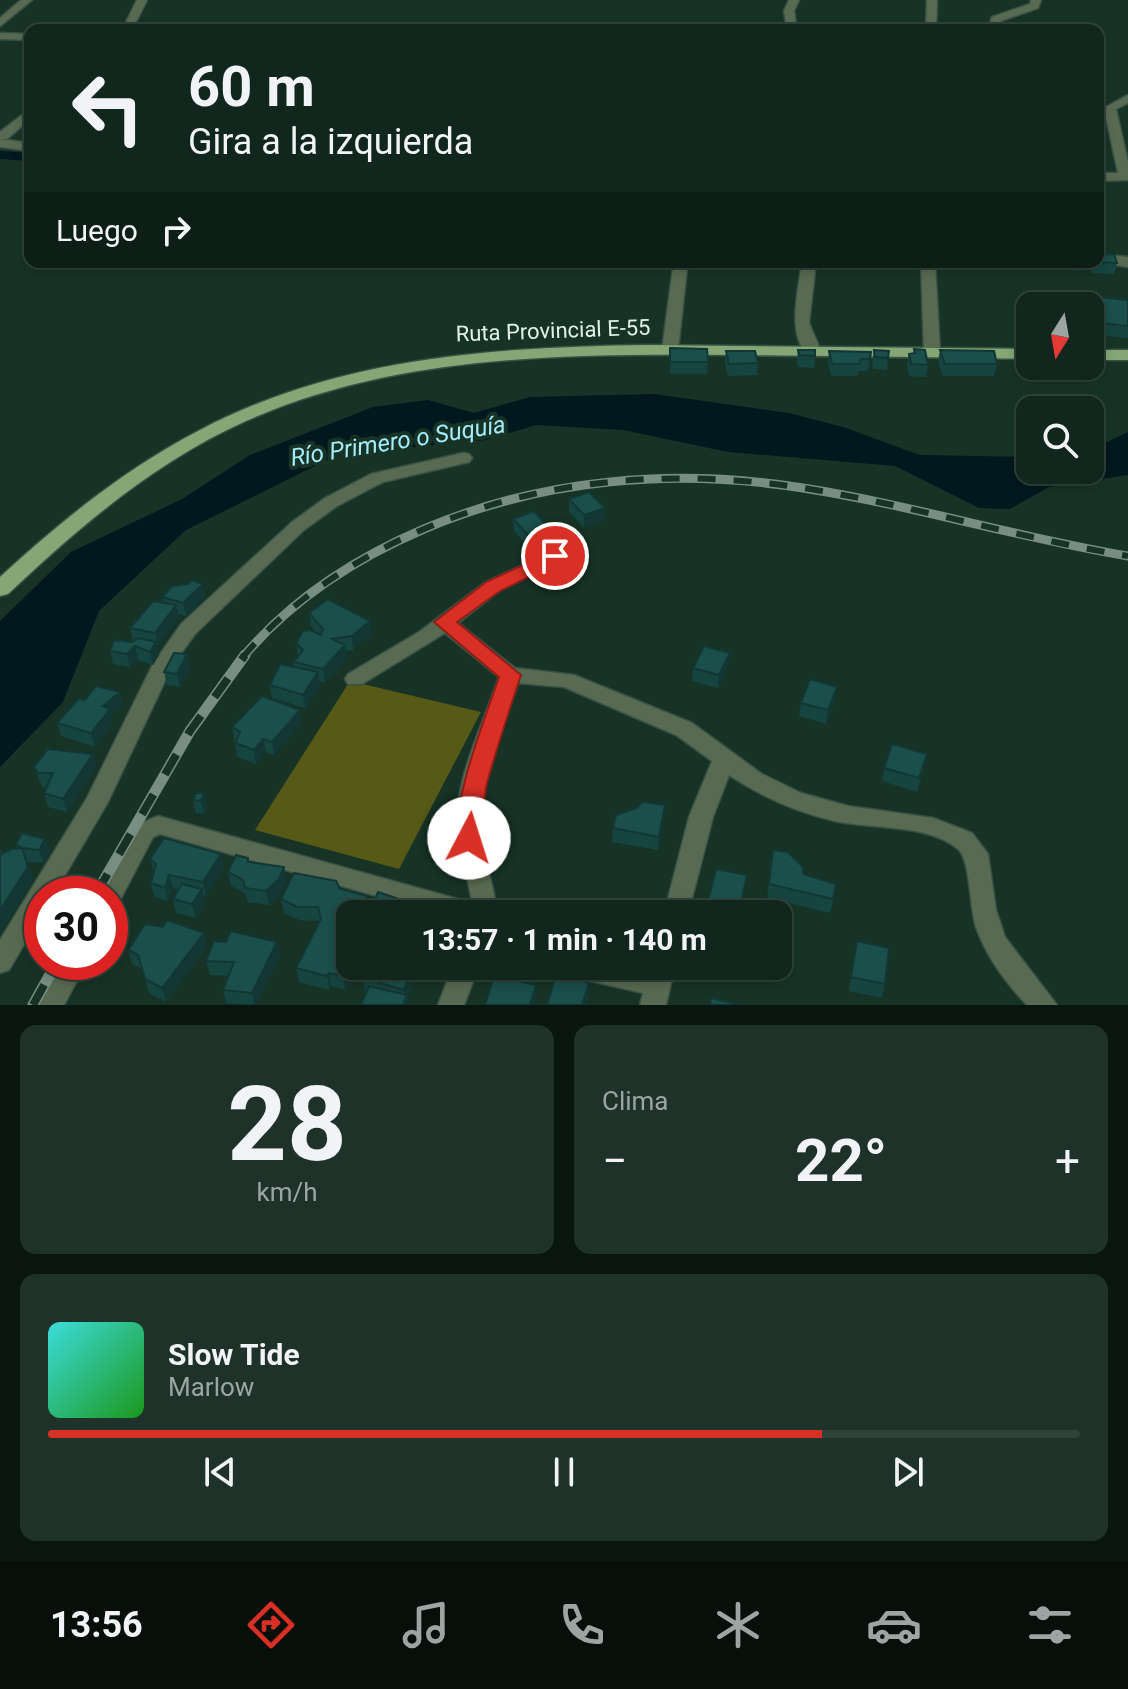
<!DOCTYPE html>
<html lang="es">
<meta charset="utf-8">
<style>
:root{--surface:#11261c;--page:#1e3229;--text:#f1f3f6;--muted:#9ca5a3;--line:#30433b;--accent:#d93025}
body{margin:0;font-family:Roboto,sans-serif;background:var(--page);color:var(--text);height:100vh;display:flex;flex-direction:column;font-size:30px;white-space:nowrap}
*{box-sizing:border-box;margin:0}
p{font-size:26px;color:var(--muted)}
.icon{flex:none;width:44px;height:44px;fill:none;stroke:currentColor;stroke-width:2;stroke-linecap:round;stroke-linejoin:round}
.map{position:relative;height:1005px;overflow:hidden}
.side{display:flex;flex-direction:column;gap:20px;padding:20px;background:#09150f;flex:1}
.side>*{flex:none}
.banner{position:absolute;left:24px;top:24px;width:1080px;height:244px;border-radius:16px;box-shadow:0 4px 12px #0003,0 0 0 2px var(--line);background:#11261c;color:var(--text);overflow:hidden}
.needle{width:52px;rotate:191deg}
.controls{position:absolute;left:1016px;top:292px;display:grid;gap:16px}
.controls a{display:grid;place-items:center;width:88px;height:88px;border-radius:16px;background:var(--surface);box-shadow:0 4px 12px #0003,0 0 0 2px var(--line);font-size:40px}
.speed{position:absolute;left:24px;top:876px;display:flex;gap:16px;font-size:40px;font-weight:700;text-align:center}
.speed>*{display:grid;place-content:center;width:104px;height:104px;border-radius:50%;background:var(--surface);box-shadow:0 4px 12px #0003,0 0 0 2px var(--line);line-height:1}
.speed .limit{border:12px solid #d22;background:#fff;color:#111}
.pin{position:absolute;display:grid;place-items:center;width:68px;height:68px;color:#fff;margin:-34px;border:4px solid #fff;border-radius:50%;box-shadow:0 2px 8px #0007}
.me{position:absolute;width:88px;margin:-44px;rotate:5deg;stroke-linejoin:round;filter:drop-shadow(0 0 6px #0008)}
.turn{display:flex;align-items:center;gap:28px;height:168px;padding:0 32px;font-size:36px}
.turn .icon{width:104px;height:104px;stroke-width:2.5}
.turn b{display:block;font-size:56px;line-height:68px}
.then{display:flex;align-items:center;height:76px;padding:0 32px;background:#0003;gap:16px;font-size:30px}
.big{font-size:60px;font-weight:700;line-height:1.1}
.side .tile{flex:1;display:flex;flex-direction:column;justify-content:center;gap:12px;min-width:0;padding:0 28px;border-radius:16px;background:var(--page)}
.side .dial{align-items:center;gap:0}
.dial b{font-size:104px;line-height:1}
.song{display:flex;align-items:center;gap:24px}
.cover{width:96px;height:96px;border-radius:12px;background:linear-gradient(135deg,hsl(180 70% 55%),hsl(120 70% 35%))}
.played{height:8px;border-radius:4px;background:linear-gradient(90deg,var(--accent) 75%,var(--line) 75%)}
.keys{display:flex;justify-content:space-around;direction:ltr}
.heat{display:flex;justify-content:space-between;align-items:center;font-size:44px;direction:ltr}
.side .tiles{flex:1;display:grid;gap:20px;grid-template-columns:1fr 1fr}
.tile:last-child{grid-column:span 2}
.trip{position:absolute;left:336px;top:900px;width:456px;height:80px;border-radius:16px;background:var(--surface);box-shadow:0 4px 12px #0003,0 0 0 2px var(--line);font-weight:700;line-height:80px;text-align:center}
.dock{display:flex;height:128px;justify-content:space-around;align-items:center;background:#070f0b;color:var(--muted)}
.dock .icon{width:56px;height:56px}
.dock .active{color:var(--accent)}
.dock b{font-size:36px;color:var(--text)}
.map>svg:first-child{display:block}
</style>
<div class="map">
<svg width="1128" height="1005" viewBox="0 0 1128 1005">
<rect width="100%" height="100%" fill="#173326"/>
<!-- green -->
<path fill="#575917" d="M 350,681 L 481,712 L 399,869 L 255,830 Z"/>
<!-- water -->
<path fill="#00191e" d="M 654,394 L 789,413 L 843,427 L 920,455 L 1030,457 L 1030,470 L 1090,470 L 1090,450 L 1128,432 L 1128,475 L 1049,487 L 1010,509 L 979,508 L 895,466 L 728,452 L 623,430 L 536,425 L 486,440 L 339,454 L 186,530 L 99,611 L 63,702 L 0,767 L 0,621 L 71,552 L 182,499 L 250,455 L 373,407 L 428,400 L 474,413 L 530,397 Z"/>
<g fill="none" stroke-linecap="round" stroke-linejoin="round">
<!-- canal -->
<path fill="#00191e" fill-rule="evenodd" d="M 0,151 L 30,153 L 30,161 L 0,159 Z"/>
<defs>
<path id="minor" d="M 21,0 L 32,0 L 0,26 L 0,18 Z
M 137,0 L 147,0 L 132,30 L 122,30 Z
M 789,0 L 799,0 L 794,11 L 797,30 L 787,30 L 784,11 Z
M 927,0 L 937,0 L 936,30 L 926,30 Z
M 1031,0 L 1041,0 L 1038,8 L 1001,21 L 1006,30 L 995,30 L 990,23 L 992,17 L 1030,4 Z
M 0,33 L 30,34 L 30,40 L 0,39 Z
M 1128,95 L 1128,103 L 1116,109 L 1128,162 L 1128,180 L 1098,181 L 1098,173 L 1118,173 L 1104,108 Z
M 30,109 L 30,119 L 7,139 L 0,139 L 0,132 Z
M 0,139 L 30,143 L 30,151 L 0,147 Z
M 1098,254 L 1128,257 L 1128,267 L 1097,262 Z
M 802,262 L 816,262 L 809,323 L 821,351 L 813,356 C 784,345 799,286 802,262 Z
M 921,262 L 935,262 L 940,352 L 932,357 L 924,352 Z
M 680,264 L 687,268 L 678,350 L 670,355 L 662,350 L 673,268 Z
M 463,453 L 469,454 L 472,458 L 469,462 L 383,482 L 337,506 L 304,530 L 195,634 L 172,666 L 108,802 L 54,894 L 42,894 L 42,914 L 9,970 L 0,973 L 0,940 L 87,798 L 153,664 L 181,624 L 292,522 L 325,498 L 371,474 Z
M 555,550 L 564,556 L 562,560 L 500,590 L 458,623 L 515,668 L 574,675 L 692,723 L 762,774 L 801,793 L 848,806 L 933,818 L 972,833 L 988,854 L 996,910 L 1005,937 L 1057,1005 L 1027,1005 C 1006,983 988,959 977,930 C 969,909 971,860 958,849 C 930,824 870,829 835,821 C 796,812 762,797 729,775 L 713,817 L 688,914 L 664,914 L 689,817 L 712,761 L 676,735 L 564,687 L 518,683 C 503,730 475,784 480,834 C 483,862 496,886 496,914 L 439,914 L 160,834 L 153,837 L 119,902 L 110,905 L 110,894 L 98,894 L 137,825 L 158,816 L 472,903 C 469,878 458,855 457,831 C 454,779 483,725 499,677 L 445,633 L 362,684 L 348,684 L 345,679 L 348,674 L 419,632 L 486,582 Z
M 61,962 L 87,962 L 64,1005 L 38,1005 Z
M 453,966 L 479,966 L 464,1005 L 438,1005 Z
M 560,966 L 622,966 L 648,972 L 649,966 L 675,966 L 666,1005 L 640,1005 L 643,993 L 573,977 L 564,974 Z"/>
<path id="primary" d="M 649,345 L 1030,349 L 1030,359 C 931,357 832,356 734,355 C 570,354 399,353 246,421 C 156,461 79,527 8,594 L 0,596 L 0,577 C 61,521 126,468 200,430 C 338,357 495,347 649,345 Z
M 1090,350 L 1128,350 L 1128,360 L 1090,360 Z"/>
</defs>
<!-- minor casing -->
<use href="#minor" stroke="#375145" stroke-width="3"/>
<!-- primary casing -->
<use href="#primary" stroke="#375145" stroke-width="3"/>
<!-- minor -->
<use href="#minor" fill="#596a52" fill-rule="evenodd"/>
<!-- primary -->
<use href="#primary" fill="#84a775" fill-rule="evenodd"/>
<defs>
<path id="rail-far1" d="M 243,657 C 291,600 356,558 424,529 C 544,478 675,468 803,488 C 912,505 1019,538 1128,556"/>
<path id="rail" d="M 96,894 L 190,731 L 245,655
M 33,1005 L 57,962"/>
</defs>
<!-- rail-far1 casing -->
<use href="#rail-far1" stroke="#788e83" stroke-width="9"/>
<!-- rail casing -->
<use href="#rail" stroke="#788e83" stroke-width="11"/>
<!-- rail-far1 -->
<use href="#rail-far1" stroke="#173326" stroke-width="6" stroke-dasharray="18" stroke-linecap="butt"/>
<!-- rail -->
<use href="#rail" stroke="#173326" stroke-width="8" stroke-dasharray="23" stroke-linecap="butt"/>
</g>
<!-- wall -->
<path fill="#164440" d="M 1065,262 L 1085,262 L 1083,271 L 1067,270 Z
M 1091,262 L 1117,263 L 1114,274 L 1092,273 L 1090,266 Z
M 1095,297 L 1128,300 L 1128,338 L 1097,335 L 1092,309 Z
M 670,348 L 708,362 L 707,374 L 670,374 Z
M 914,349 L 928,365 L 926,377 L 909,376 L 907,366 L 909,354 L 913,354 Z
M 798,350 L 815,356 L 814,368 L 798,367 L 797,362 Z
M 874,350 L 888,358 L 887,370 L 873,369 L 872,362 Z
M 940,350 L 997,364 L 994,376 L 943,376 L 938,362 Z
M 726,351 L 758,363 L 757,375 L 728,376 L 725,363 Z
M 829,351 L 871,352 L 868,371 L 859,371 L 857,376 L 831,376 L 828,363 Z
M 569,499 L 605,508 L 604,521 L 584,528 L 569,512 Z
M 513,519 L 549,541 L 529,548 L 514,531 Z
M 162,597 L 206,597 L 186,616 L 178,614 L 179,618 L 157,646 L 159,655 L 153,665 L 138,660 L 130,667 L 113,664 L 110,651 L 133,642 L 130,628 L 164,603 Z
M 309,613 L 370,621 L 371,634 L 353,650 L 345,651 L 346,659 L 325,682 L 319,681 L 320,686 L 305,708 L 272,698 L 270,685 L 294,667 L 294,662 L 298,657 L 296,643 L 316,633 L 311,626 Z
M 187,654 L 190,667 L 180,687 L 167,685 L 164,672 Z
M 728,666 L 718,688 L 692,681 L 693,668 Z
M 835,700 L 826,724 L 799,716 L 801,703 Z
M 123,706 L 111,715 L 113,722 L 95,747 L 61,736 L 57,723 Z
M 300,710 L 302,724 L 274,755 L 266,752 L 256,764 L 237,757 L 232,727 Z
M 93,754 L 96,767 L 67,812 L 48,807 L 44,793 L 47,787 L 42,787 L 34,767 Z
M 927,754 L 917,792 L 882,781 L 884,768 Z
M 196,793 L 207,807 L 204,814 L 196,813 L 193,800 Z
M 665,805 L 664,819 L 658,850 L 612,842 L 613,828 Z
M 45,839 L 50,852 L 44,863 L 27,862 L 33,880 L 0,932 L 0,849 L 2,854 L 17,848 L 16,844 Z
M 773,850 L 834,898 L 830,913 L 767,898 Z
M 221,854 L 224,867 L 206,896 L 203,895 L 205,903 L 196,918 L 176,913 L 173,899 L 178,890 L 173,888 L 168,901 L 154,897 L 151,883 L 154,872 L 150,859 Z
M 248,858 L 249,862 L 284,867 L 286,881 L 281,892 L 269,905 L 248,902 L 246,894 L 231,886 L 228,872 Z
M 747,875 L 740,914 L 707,914 L 708,901 Z
M 340,889 L 367,896 L 369,910 L 345,959 L 352,974 L 345,990 L 331,986 L 330,990 L 299,982 L 296,968 L 320,921 L 299,920 L 284,913 L 281,899 Z
M 204,933 L 207,946 L 166,1002 L 149,993 L 142,969 L 132,964 L 128,950 Z
M 857,941 L 885,984 L 882,998 L 849,991 Z
M 280,956 L 256,1005 L 226,1003 L 223,990 L 229,976 L 210,975 L 206,961 Z
M 386,966 L 445,966 L 441,975 L 414,975 L 407,972 L 407,974 L 409,975 L 411,989 L 408,997 L 408,1005 L 361,1005 L 366,992 L 365,992 L 363,978 L 384,970 Z"/>
<!-- shaded-wall -->
<path fill="#123734" d="M 605,508 L 604,521 L 584,528 L 584,515 Z
M 549,528 L 549,541 L 529,548 L 528,535 Z
M 203,584 L 206,597 L 186,616 L 183,603 Z
M 176,605 L 179,618 L 158,646 L 155,633 Z
M 370,621 L 371,634 L 353,650 L 352,636 Z
M 156,642 L 159,655 L 153,665 L 150,652 Z
M 345,645 L 346,659 L 325,682 L 323,669 Z
M 135,646 L 138,660 L 130,667 L 127,654 Z
M 730,653 L 728,666 L 718,688 L 719,675 Z
M 187,654 L 190,667 L 180,687 L 177,674 Z
M 318,672 L 320,686 L 305,708 L 303,695 Z
M 837,687 L 835,700 L 826,724 L 828,710 Z
M 120,692 L 123,706 L 111,715 L 113,722 L 95,747 L 91,733 L 103,706 Z
M 300,710 L 302,724 L 274,755 L 272,742 Z
M 263,739 L 266,752 L 256,764 L 254,750 Z
M 93,754 L 96,767 L 67,812 L 63,799 Z
M 204,793 L 207,807 L 204,814 L 201,801 Z
M 665,805 L 664,819 L 658,850 L 659,837 Z
M 45,839 L 50,852 L 44,863 L 39,850 Z
M 221,854 L 224,867 L 206,896 L 203,882 Z
M 28,867 L 33,880 L 0,932 L 0,910 Z
M 284,867 L 286,881 L 281,892 L 269,905 L 266,891 Z
M 169,875 L 173,888 L 168,901 L 165,888 Z
M 202,889 L 205,903 L 196,918 L 192,904 Z
M 367,896 L 369,910 L 367,914 L 358,914 Z
M 408,902 L 409,914 L 402,914 Z
M 350,931 L 350,948 L 339,970 L 337,957 Z
M 204,933 L 207,946 L 166,1002 L 162,988 Z
M 277,942 L 280,956 L 256,1005 L 254,1005 L 252,993 Z
M 350,961 L 352,974 L 345,990 L 343,976 Z
M 406,966 L 408,978 L 409,975 L 411,989 L 408,997 L 408,1005 L 403,1005 L 405,1001 L 403,972 Z
M 440,966 L 445,966 L 441,975 Z
M 329,973 L 331,986 L 330,990 L 327,976 Z
M 589,983 L 589,996 L 586,1005 L 582,1005 Z
M 536,985 L 536,999 L 535,1005 L 530,1005 Z"/>
<!-- building -->
<path fill="#1a4f4b" stroke="#123734" stroke-width="2" d="M 1114,254 L 1117,263 L 1095,262 L 1098,262 L 1098,255 Z
M 1095,297 L 1128,300 L 1128,326 L 1100,323 Z
M 670,348 L 707,349 L 708,362 L 670,362 Z
M 914,349 L 925,350 L 928,365 L 911,364 L 909,354 L 915,353 Z
M 798,350 L 815,350 L 815,356 L 799,355 Z
M 874,350 L 889,351 L 888,358 L 875,357 Z
M 940,350 L 994,351 L 997,364 L 945,364 Z
M 726,351 L 755,351 L 758,363 L 729,364 Z
M 829,351 L 871,352 L 870,359 L 861,359 L 859,364 L 832,364 Z
M 589,492 L 605,508 L 584,515 L 569,499 Z
M 534,511 L 549,528 L 528,535 L 513,519 Z
M 192,580 L 203,584 L 183,603 L 162,597 L 172,586 L 188,584 Z
M 328,599 L 370,621 L 352,636 L 332,639 L 345,645 L 323,669 L 294,662 L 303,650 L 296,643 L 303,631 L 310,630 L 321,635 L 323,629 L 309,613 Z
M 153,601 L 176,605 L 155,633 L 130,628 Z
M 138,638 L 156,642 L 150,652 L 135,646 L 127,654 L 110,651 L 114,640 L 132,642 Z
M 704,646 L 730,653 L 719,675 L 693,668 Z
M 174,653 L 187,654 L 177,674 L 164,672 Z
M 280,664 L 318,672 L 303,695 L 270,685 Z
M 810,679 L 837,687 L 828,710 L 801,703 Z
M 96,686 L 120,692 L 103,706 L 110,709 L 91,733 L 57,723 L 78,699 L 85,700 Z
M 262,696 L 300,710 L 272,742 L 263,739 L 254,750 L 235,743 L 240,732 L 232,727 Z
M 892,744 L 927,754 L 919,778 L 884,768 Z
M 48,749 L 93,754 L 63,799 L 44,793 L 53,773 L 38,773 L 34,767 Z
M 196,793 L 204,793 L 201,801 L 193,800 Z
M 642,802 L 665,805 L 659,837 L 613,828 L 616,815 L 637,808 Z
M 22,833 L 45,839 L 39,850 L 22,848 L 16,844 Z
M 164,838 L 221,854 L 203,882 L 169,875 L 165,888 L 151,883 L 156,864 L 150,859 Z
M 22,848 L 28,867 L 0,910 L 0,855 L 11,849 Z
M 773,850 L 788,852 L 803,867 L 803,874 L 836,884 L 833,899 L 769,884 Z
M 236,855 L 248,858 L 248,862 L 284,867 L 279,879 L 266,891 L 245,888 L 243,880 L 228,872 Z
M 716,869 L 747,875 L 740,908 L 708,901 Z
M 294,873 L 336,881 L 340,889 L 367,896 L 358,914 L 350,914 L 350,931 L 337,957 L 350,960 L 343,976 L 329,973 L 327,976 L 296,968 L 321,919 L 318,907 L 297,907 L 281,899 Z
M 182,884 L 202,889 L 192,904 L 173,899 Z
M 378,892 L 408,902 L 402,914 L 368,914 Z
M 585,908 L 613,914 L 584,914 Z
M 167,920 L 204,933 L 162,988 L 145,979 L 138,955 L 128,950 L 145,924 L 163,927 Z
M 231,931 L 277,942 L 252,993 L 223,990 L 234,962 L 206,961 L 214,941 L 226,942 Z
M 857,941 L 889,948 L 885,984 L 851,977 Z
M 386,966 L 406,966 L 403,972 L 409,975 L 404,990 L 363,978 L 367,969 L 384,970 Z
M 556,975 L 589,983 L 582,1005 L 547,1005 Z
M 494,976 L 536,985 L 530,1005 L 485,1005 Z
M 369,986 L 407,995 L 403,1005 L 361,1005 Z
M 711,998 L 741,1005 L 710,1005 Z"/>
<!-- route -->
<path fill="#d93025" stroke="#8d1f18" stroke-width="2" d="M 555,550 L 561,552 L 564,556 L 561,561 L 500,591 L 457,622 L 521,675 C 509,711 497,747 487,783 C 482,801 485,831 477,845 L 469,847 L 461,845 C 445,816 488,711 499,677 L 434,622 L 486,582 Z"/>
<g text-anchor="middle" stroke-width="8" stroke-linejoin="round" paint-order="stroke">
<!-- street labels -->
<g font-size="22" fill="#e0f0e7" stroke="#173326">
<text transform="translate(553 330) rotate(-2)" y="8">Ruta Provincial E-55</text>
</g>
<!-- water labels -->
<g font-size="24" font-style="italic" fill="#a4ebfb" stroke="#173326">
<text transform="translate(398 441) rotate(-9)" y="8">Río Primero o Suquía</text>
</g>
</g>
</svg>
<div class="controls">
<a><svg class="needle" viewBox="-14 -14 28 28"><path d="M0-13l5 13h-10z" fill="#e53935"/><path d="M0 13l5-13h-10z" fill="#9ca5a3"/></svg></a>
<a><svg class="icon" aria-label="search" viewBox="0 0 24 24"><circle cx="10" cy="10" r="6"/><path d="M15 15l6 6"/></svg></a>
</div>
<div class="speed"><div class="limit">30</div></div>
<div class="pin" style="left:555px;top:556px;background:#d93025"><svg class="icon" aria-label="arrive" viewBox="0 0 24 24"><path d="M6 21V4h12l-3 4 3 4H6"/></svg></div>
<svg class="me" style="left:469px;top:838px" viewBox="-20 -20 40 40"><circle r="19" fill="#fff"/><path d="M0-13L10 11 0 6-10 11z" fill="#d93025"/></svg>
<div class="trip">13:57 · 1 min · 140 m</div>
<div class="banner">
<div class="turn"><svg class="icon" aria-label="left" viewBox="0 0 24 24"><path d="M17 20v-9H6M10 6l-5 5 5 5"/></svg><div><b>60 m</b>Gira a la izquierda</div></div>
<div class="then">Luego<svg class="icon" aria-label="right" viewBox="0 0 24 24"><path d="M7 20v-9h11M14 6l5 5-5 5"/></svg></div>
</div>
</div>
<section class="side">
<div class="tiles">
<div class="tile dial"><b>28</b><p>km/h</p></div>
<div class="tile"><p>Clima</p>
<div class="heat"><a>−</a><b class="big">22°</b><a>+</a></div>
</div>
<div class="tile">
<div class="song"><i class="cover"></i><div><b>Slow Tide</b><p>Marlow</p></div></div>
<div class="played"></div>
<div class="keys"><svg class="icon" aria-label="previous" viewBox="0 0 24 24"><path d="M18 5L8 12l10 7zM5 5v14"/></svg><svg class="icon" aria-label="pause" viewBox="0 0 24 24"><path d="M8 5v14M16 5v14"/></svg><svg class="icon" aria-label="next" viewBox="0 0 24 24"><path d="M6 5l10 7-10 7zM19 5v14"/></svg></div>
</div>
</div>
</section>
<nav class="dock">
<b>13:56</b>
<svg class="icon active" aria-label="directions" viewBox="0 0 24 24"><path d="M12 3l9 9-9 9-9-9zM9 14v-3h6M13 9l2 2-2 2"/></svg>
<svg class="icon" aria-label="music" viewBox="0 0 24 24"><path d="M9 18V5l10-2v13"/><circle cx="6" cy="18" r="3"/><circle cx="16" cy="16" r="3"/></svg>
<svg class="icon" aria-label="phone" viewBox="0 0 24 24"><path d="M5 4h4l2 5-3 2q2 4 5 5l2-3 5 2v4C11 20 4 13 5 4z"/></svg>
<svg class="icon" aria-label="climate" viewBox="0 0 24 24"><path d="M12 3v18M4 7l16 10M4 17L20 7"/></svg>
<svg class="icon" aria-label="car" viewBox="0 0 24 24"><path d="M5 17H2v-5l4-1 3-4h7l3 4 3 1v5h-3M9 17h6M6 11h13"/><circle cx="7" cy="17" r="2"/><circle cx="17" cy="17" r="2"/></svg>
<svg class="icon" aria-label="filters" viewBox="0 0 24 24"><path d="M4 7h16M4 17h16"/><circle cx="9" cy="7" r="2"/><circle cx="15" cy="17" r="2"/></svg>
</nav>
